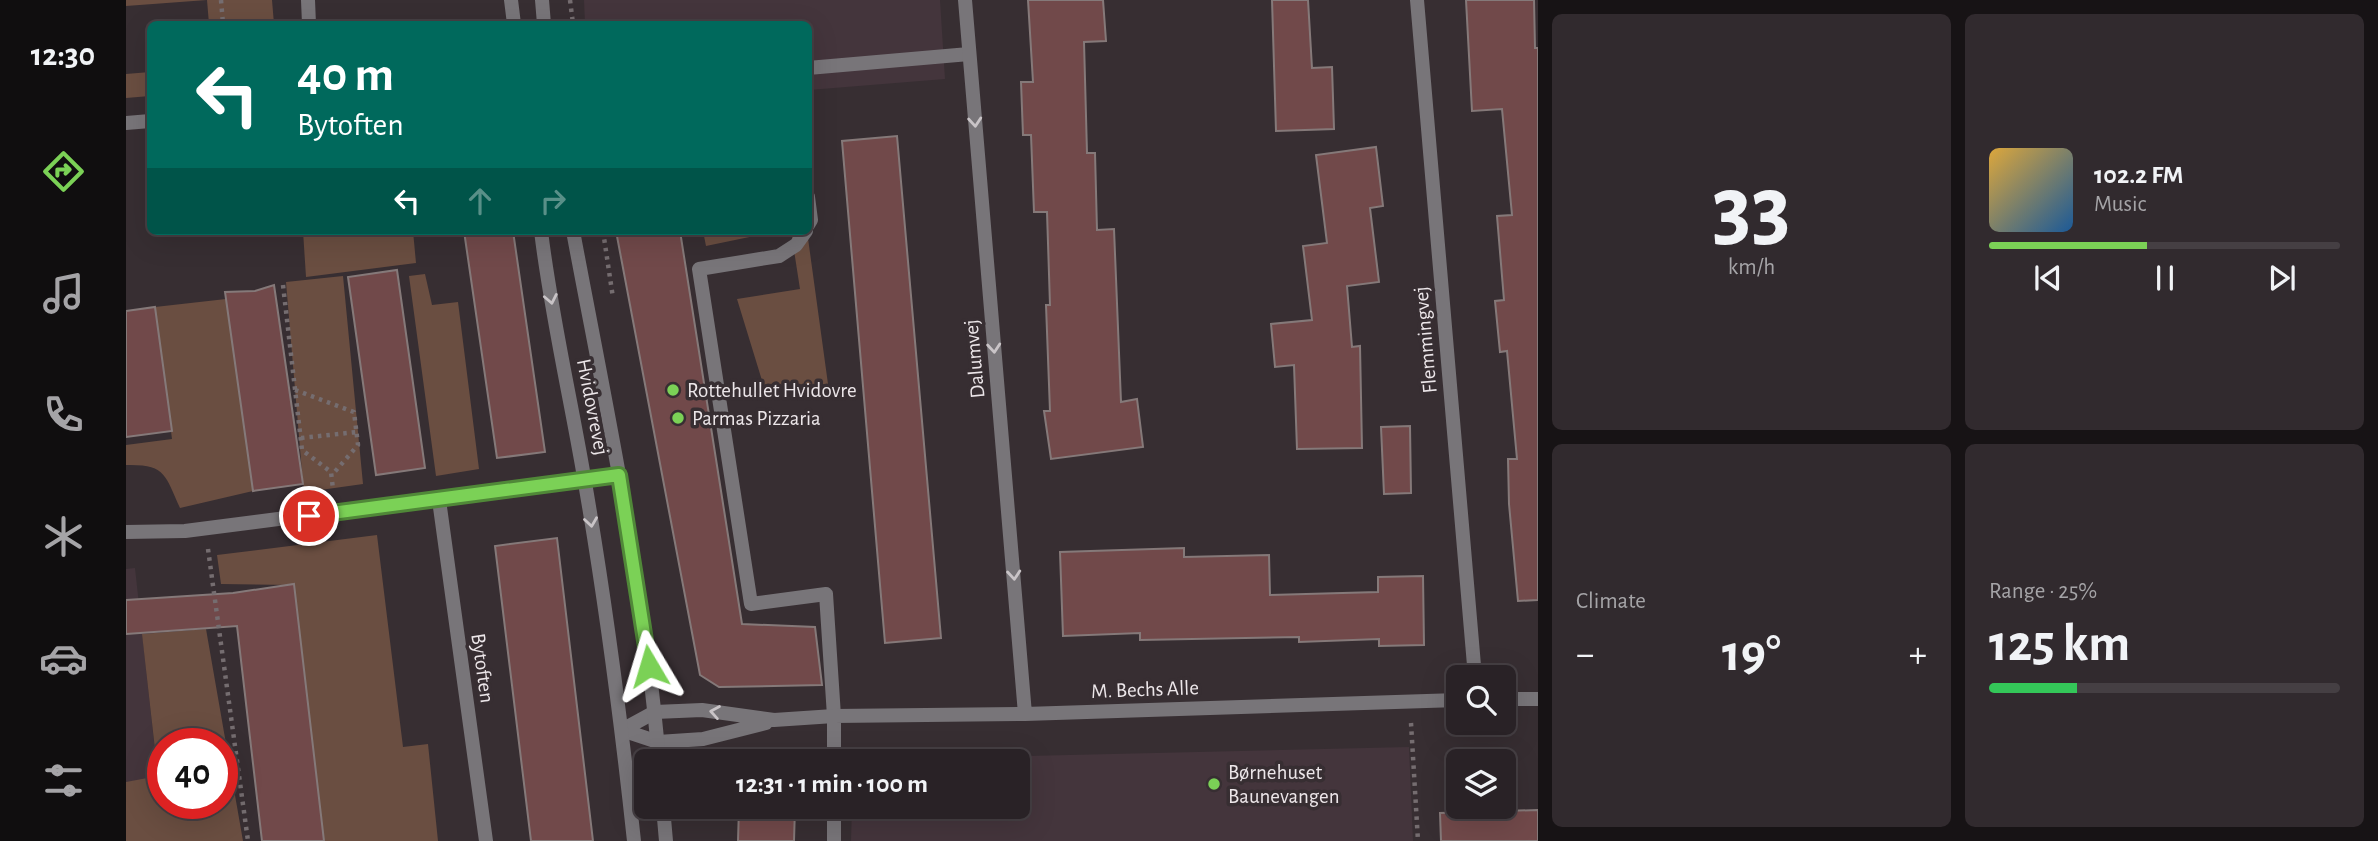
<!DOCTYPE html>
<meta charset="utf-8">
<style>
:root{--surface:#292226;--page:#312a2e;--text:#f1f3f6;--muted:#a5a4a7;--line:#453f43;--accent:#7bd156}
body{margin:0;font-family:"Alegreya Sans",sans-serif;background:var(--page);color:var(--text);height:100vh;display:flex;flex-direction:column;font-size:26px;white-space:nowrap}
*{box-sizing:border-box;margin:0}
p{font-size:23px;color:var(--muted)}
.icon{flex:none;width:38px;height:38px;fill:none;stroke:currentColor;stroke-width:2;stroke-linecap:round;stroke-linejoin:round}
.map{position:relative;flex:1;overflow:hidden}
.details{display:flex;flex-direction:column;gap:14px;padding:14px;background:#171315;width:840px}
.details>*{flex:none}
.banner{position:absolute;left:21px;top:21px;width:665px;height:214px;border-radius:10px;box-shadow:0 7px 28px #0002,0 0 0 2px var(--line);background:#00695c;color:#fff;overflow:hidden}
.controls{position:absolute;left:1320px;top:665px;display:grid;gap:14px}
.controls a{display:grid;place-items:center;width:70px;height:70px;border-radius:10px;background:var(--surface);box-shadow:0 7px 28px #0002,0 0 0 2px var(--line);font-size:35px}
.speed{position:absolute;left:21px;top:728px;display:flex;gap:14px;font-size:35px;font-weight:700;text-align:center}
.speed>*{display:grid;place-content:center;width:91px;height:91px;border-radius:50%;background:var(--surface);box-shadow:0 7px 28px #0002,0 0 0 2px var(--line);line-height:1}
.speed .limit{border:10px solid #d22;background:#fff;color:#111}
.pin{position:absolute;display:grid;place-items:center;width:60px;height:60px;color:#fff;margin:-30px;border:4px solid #fff;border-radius:50%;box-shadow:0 2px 7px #0007}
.me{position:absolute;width:77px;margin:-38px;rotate:353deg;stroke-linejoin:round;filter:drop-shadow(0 0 5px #0008)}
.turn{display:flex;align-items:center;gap:24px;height:147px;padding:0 35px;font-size:32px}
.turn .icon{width:91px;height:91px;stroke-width:2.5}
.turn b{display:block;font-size:49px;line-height:60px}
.lanes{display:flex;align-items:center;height:66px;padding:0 35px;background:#0003;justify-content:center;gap:35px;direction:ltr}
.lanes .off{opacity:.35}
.big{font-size:52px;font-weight:700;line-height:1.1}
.details .widget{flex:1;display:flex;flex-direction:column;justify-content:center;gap:10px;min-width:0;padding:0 24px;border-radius:10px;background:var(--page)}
.details .dial{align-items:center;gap:0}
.dial b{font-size:91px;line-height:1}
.song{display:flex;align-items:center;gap:21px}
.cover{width:84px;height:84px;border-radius:10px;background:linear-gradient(135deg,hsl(40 70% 55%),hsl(210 70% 35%))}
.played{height:7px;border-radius:4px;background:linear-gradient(90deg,var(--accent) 45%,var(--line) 45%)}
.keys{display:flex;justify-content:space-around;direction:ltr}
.heat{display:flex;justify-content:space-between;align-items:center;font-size:38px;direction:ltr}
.charge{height:10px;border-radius:5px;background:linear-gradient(90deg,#34c759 25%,var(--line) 0)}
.details .tiles{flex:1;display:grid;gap:14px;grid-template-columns:repeat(2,1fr)}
.trip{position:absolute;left:508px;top:749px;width:396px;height:70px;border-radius:10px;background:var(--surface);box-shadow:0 7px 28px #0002,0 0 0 2px var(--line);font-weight:700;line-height:70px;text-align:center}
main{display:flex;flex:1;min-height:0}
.tabs{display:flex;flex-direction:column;width:126px;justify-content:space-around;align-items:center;background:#100e0f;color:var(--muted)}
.tabs .icon{width:49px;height:49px}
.tabs .current{color:var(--accent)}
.tabs b{font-size:32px;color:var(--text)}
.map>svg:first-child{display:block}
</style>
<main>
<nav class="tabs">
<b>12:30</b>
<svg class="icon current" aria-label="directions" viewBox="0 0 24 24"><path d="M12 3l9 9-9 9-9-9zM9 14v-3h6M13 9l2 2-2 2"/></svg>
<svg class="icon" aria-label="music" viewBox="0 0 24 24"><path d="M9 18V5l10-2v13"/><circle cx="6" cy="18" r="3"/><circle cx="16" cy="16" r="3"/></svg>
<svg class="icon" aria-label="phone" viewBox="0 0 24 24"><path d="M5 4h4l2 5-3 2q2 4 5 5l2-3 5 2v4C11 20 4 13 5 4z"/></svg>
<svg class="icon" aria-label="climate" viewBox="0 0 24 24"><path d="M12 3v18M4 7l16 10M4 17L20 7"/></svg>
<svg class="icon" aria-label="car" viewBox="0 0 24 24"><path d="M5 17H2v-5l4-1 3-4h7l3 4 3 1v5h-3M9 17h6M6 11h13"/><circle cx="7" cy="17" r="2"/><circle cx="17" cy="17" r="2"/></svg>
<svg class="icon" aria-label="filters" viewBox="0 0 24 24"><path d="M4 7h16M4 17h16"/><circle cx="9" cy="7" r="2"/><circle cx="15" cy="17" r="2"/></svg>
</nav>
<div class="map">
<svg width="1412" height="841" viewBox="0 0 1412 841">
<rect width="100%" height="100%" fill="#372e32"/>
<!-- built -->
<path fill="#44353c" d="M 458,0 L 814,0 L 819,79 L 683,90 L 682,24 L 459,24 Z
M 9,568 L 32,778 L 0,783 L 0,569 Z
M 1283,747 L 1287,841 L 725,841 L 726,807 L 891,807 L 891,761 L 726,760 Z"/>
<!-- green -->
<path fill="#6a4e41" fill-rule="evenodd" d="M 0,0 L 146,0 L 148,24 L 83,24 L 81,0 L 0,6 Z
M 24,72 L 24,96 L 0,98 L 0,74 Z
M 177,231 L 287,231 L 290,263 L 180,277 Z
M 577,231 L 653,231 L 580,246 Z
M 665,231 L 681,231 L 702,384 L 638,387 L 611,299 L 674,289 Z
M 299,274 L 306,305 L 332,302 L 353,469 L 310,476 L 283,276 Z
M 217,276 L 237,484 L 180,492 L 177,484 L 160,282 Z
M 100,299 L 127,491 L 54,508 C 39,475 40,464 0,465 L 0,445 L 46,439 L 29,307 Z
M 251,535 L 277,747 L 302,744 L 312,841 L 198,841 L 168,585 L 95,584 L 91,555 Z
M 80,629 L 117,841 L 0,841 L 0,782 L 32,776 L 16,634 ZM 37,744 L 96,744 L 96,803 L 37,803 Z"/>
<!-- building -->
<path fill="#71494a" stroke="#857979" stroke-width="2" d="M 902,0 L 977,0 L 980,41 L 958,42 L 961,153 L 969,153 L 971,230 L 988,229 L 995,402 L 1011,399 L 1017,447 L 925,459 L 918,411 L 924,411 L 920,305 L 924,305 L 921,212 L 908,212 L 905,135 L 897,135 L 895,82 L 907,82 Z
M 1146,0 L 1182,0 L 1186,68 L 1206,67 L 1208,129 L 1150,131 Z
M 1340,0 L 1408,0 L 1409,48 L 1412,48 L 1412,600 L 1392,601 L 1383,504 L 1382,459 L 1391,459 L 1381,351 L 1374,352 L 1369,301 L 1378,300 L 1371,216 L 1386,215 L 1376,109 L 1346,111 Z
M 771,136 L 815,638 L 759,643 L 716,141 Z
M 1250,147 L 1257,206 L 1244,208 L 1253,282 L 1221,286 L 1226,347 L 1234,346 L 1236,448 L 1171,449 L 1168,365 L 1149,367 L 1145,324 L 1186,320 L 1177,246 L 1201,243 L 1190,155 Z
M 338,231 L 387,231 L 419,452 L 371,458 Z
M 490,231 L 554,231 L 616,624 L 689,627 L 696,685 L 593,687 L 574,675 Z
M 271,270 L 299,468 L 250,475 L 222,277 Z
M 148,285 L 177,484 L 127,491 L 99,292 L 129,291 Z
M 29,307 L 46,431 L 0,437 L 0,311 Z
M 1284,426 L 1285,493 L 1258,494 L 1255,427 Z
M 431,538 L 467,841 L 405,841 L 369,546 Z
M 1058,548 L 1058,557 L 1143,555 L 1144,595 L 1252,592 L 1252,577 L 1297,576 L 1298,645 L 1253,646 L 1253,639 L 1173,642 L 1173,637 L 1014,640 L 1014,633 L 937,636 L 934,552 Z
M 168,584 L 198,841 L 136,841 L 111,626 L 0,634 L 0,600 L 107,593 Z
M 613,807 L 669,807 L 668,841 L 612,841 Z
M 1412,810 L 1412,841 L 1315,841 L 1314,813 Z"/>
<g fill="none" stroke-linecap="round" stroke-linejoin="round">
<!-- path -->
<path stroke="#756d70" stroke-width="4.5" stroke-dasharray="3.5 5" stroke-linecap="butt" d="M 95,0 L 97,24
M 444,0 L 447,24
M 477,231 L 487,298
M 157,285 L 176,450 L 205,472 L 207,489
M 169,390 L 228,412 L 232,445 L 206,475
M 175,438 L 231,432
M 82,549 L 122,841
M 1285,723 L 1292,841"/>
<!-- service -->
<path stroke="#787579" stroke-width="14" d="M 182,0 L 183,24
M 682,68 L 843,54
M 682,197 L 685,220 L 682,225
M 680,231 L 670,245 L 653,256 L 573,269 L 625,604 L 700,594 L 708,716
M 313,500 L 360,841"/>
<!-- minor -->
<path stroke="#787579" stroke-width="14" d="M 839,0 L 899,714
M 1291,0 L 1349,677
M 0,123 L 24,121
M 0,532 L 59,531 L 493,475
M 1377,699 L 1412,699
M 708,716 L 708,761
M 496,730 L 529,712 L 576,710 L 648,720 L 708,716 L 899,714 L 1332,700
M 496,730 L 532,742 L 577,739 L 640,723
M 708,807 L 708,841"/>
<!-- tertiary -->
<path stroke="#787579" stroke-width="14" d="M 385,0 L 388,24
M 416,0 L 418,24
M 415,231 C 425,314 444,395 458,477 C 479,598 495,720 508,841
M 447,231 C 480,407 518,583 533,761
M 537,807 L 540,841"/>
</g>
<!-- one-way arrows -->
<defs><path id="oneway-chevron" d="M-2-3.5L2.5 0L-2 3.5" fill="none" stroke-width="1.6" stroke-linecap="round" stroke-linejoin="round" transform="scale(1.75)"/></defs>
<g stroke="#c9c4c7">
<use href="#oneway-chevron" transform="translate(849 122) rotate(85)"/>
<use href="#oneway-chevron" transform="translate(425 299) rotate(79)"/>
<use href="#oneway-chevron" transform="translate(868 348) rotate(85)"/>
<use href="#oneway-chevron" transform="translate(465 522) rotate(82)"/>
<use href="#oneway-chevron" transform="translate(888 575) rotate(85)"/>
<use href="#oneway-chevron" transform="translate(589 712) rotate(-170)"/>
</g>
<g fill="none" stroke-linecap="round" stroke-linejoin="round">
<defs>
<path id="route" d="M 183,516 L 493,475 L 523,666"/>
</defs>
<!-- route casing -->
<use href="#route" stroke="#508838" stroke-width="18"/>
<!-- route -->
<use href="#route" stroke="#7bd156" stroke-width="12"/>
</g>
<!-- markers -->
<g fill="#7bd156" stroke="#372e32" stroke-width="2.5">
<circle cx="547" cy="390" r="7"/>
<circle cx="552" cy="418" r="7"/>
<circle cx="1088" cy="784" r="7"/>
</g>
<g text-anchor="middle" stroke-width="7" stroke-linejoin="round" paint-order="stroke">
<!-- street labels -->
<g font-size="21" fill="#ece6e9" stroke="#372e32">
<text transform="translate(1299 340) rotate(-95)" y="7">Flemmingvej</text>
<text transform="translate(848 359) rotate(-95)" y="7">Dalumvej</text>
<text transform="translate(467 407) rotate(79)" y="7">Hvidovrevej</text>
<text transform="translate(357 668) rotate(82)" y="7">Bytoften</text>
<text transform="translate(1019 689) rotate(-2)" y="7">M. Bechs Alle</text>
</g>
<!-- poi labels -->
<g font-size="21" fill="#ece6e9" stroke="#372e32" text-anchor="start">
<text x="561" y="397">Rottehullet Hvidovre</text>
<text x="566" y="425">Parmas Pizzaria</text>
<text x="1102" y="779">Børnehuset<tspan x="1102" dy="24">Baunevangen</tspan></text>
</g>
</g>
</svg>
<div class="controls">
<a><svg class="icon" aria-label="search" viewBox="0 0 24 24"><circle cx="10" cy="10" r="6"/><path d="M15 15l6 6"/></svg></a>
<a><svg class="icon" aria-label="layers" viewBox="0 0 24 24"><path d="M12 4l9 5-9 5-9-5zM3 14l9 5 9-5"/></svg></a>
</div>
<div class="speed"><div class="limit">40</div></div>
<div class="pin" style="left:183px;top:516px;background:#d93025"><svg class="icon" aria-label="arrive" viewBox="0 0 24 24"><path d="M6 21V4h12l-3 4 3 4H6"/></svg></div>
<svg class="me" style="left:523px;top:666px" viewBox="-20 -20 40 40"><path d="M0-17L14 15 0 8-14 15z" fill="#7bd156" stroke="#fff" stroke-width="4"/></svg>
<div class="trip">12:31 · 1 min · 100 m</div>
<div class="banner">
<div class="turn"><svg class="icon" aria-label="left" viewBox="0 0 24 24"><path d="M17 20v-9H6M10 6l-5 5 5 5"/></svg><div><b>40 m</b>Bytoften</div></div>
<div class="lanes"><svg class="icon" aria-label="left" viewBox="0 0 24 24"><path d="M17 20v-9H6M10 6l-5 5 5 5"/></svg><svg class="icon off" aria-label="ahead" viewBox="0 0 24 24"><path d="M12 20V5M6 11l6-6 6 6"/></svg><svg class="icon off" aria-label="right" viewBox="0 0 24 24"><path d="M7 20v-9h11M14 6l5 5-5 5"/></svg></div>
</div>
</div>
<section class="details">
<div class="tiles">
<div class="widget dial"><b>33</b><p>km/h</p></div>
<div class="widget">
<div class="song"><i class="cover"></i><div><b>102.2 FM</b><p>Music</p></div></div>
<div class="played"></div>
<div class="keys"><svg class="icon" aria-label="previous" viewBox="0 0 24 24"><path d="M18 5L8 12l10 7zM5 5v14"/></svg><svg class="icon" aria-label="pause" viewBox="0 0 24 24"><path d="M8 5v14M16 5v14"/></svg><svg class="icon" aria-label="next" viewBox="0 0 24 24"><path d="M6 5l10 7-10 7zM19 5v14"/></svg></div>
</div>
<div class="widget"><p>Climate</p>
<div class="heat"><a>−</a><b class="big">19°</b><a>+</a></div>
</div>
<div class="widget"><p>Range · 25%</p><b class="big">125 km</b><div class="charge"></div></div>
</div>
</section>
</main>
